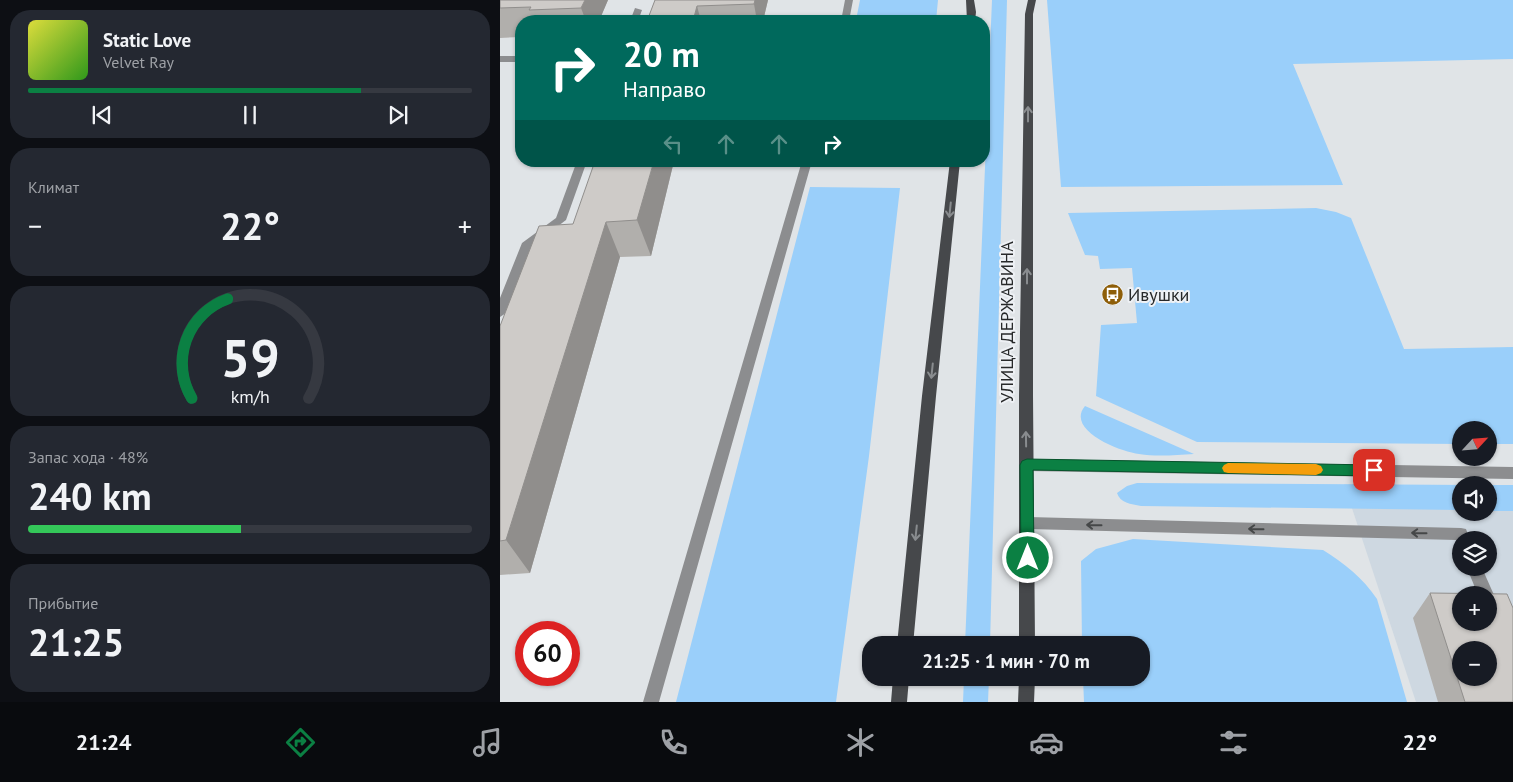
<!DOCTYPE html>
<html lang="ru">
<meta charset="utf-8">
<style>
:root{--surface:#171b24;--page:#242831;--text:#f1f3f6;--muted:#9ea1a6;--line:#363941;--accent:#0b8043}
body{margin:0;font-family:"PT Sans",sans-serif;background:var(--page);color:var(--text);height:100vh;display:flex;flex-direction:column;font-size:19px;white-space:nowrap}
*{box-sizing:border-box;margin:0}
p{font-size:16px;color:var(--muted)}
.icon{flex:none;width:28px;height:28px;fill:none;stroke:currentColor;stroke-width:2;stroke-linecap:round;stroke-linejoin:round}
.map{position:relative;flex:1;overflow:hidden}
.panel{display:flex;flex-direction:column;gap:10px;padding:10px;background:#0d0f14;width:500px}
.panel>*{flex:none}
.banner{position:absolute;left:15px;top:15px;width:475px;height:152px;border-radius:20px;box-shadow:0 1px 4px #0004;background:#00695c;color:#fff;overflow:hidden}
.needle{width:32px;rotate:64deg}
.tools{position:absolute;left:952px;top:421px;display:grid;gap:10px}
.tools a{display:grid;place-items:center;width:45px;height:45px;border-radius:50%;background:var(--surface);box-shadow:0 1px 4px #0004;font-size:25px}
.speed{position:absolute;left:15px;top:621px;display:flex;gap:10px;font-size:25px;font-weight:700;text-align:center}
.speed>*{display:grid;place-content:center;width:65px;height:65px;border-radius:50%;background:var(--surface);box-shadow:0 1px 4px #0004;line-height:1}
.speed .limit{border:8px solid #d22;background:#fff;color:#111}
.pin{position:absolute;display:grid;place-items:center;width:42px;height:42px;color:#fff;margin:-21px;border-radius:10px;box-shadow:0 2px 8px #0006}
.me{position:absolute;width:55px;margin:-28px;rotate:0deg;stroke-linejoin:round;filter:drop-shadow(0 0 4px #0008)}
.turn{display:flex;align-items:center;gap:18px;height:105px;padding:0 25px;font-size:22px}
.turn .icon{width:65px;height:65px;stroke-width:2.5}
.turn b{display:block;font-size:35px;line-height:42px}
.lanes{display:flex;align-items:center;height:48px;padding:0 25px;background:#0003;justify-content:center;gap:25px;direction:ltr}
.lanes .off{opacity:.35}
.big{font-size:38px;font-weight:800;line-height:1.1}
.panel .widget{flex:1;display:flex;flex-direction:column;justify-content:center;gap:8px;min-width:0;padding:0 18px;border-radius:20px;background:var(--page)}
.panel .dial{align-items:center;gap:0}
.dial svg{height:130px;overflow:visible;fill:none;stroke:var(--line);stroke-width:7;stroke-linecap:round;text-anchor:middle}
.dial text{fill:var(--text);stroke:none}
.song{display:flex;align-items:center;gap:15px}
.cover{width:60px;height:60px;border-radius:8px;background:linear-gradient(135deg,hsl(60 70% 55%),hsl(110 70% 35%))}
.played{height:5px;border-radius:2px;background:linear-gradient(90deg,var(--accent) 75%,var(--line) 75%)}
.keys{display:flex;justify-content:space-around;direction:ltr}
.heat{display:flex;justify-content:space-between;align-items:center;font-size:28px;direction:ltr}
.charge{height:8px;border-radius:4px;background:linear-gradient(90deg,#34c759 48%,var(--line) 0)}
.trip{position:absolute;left:362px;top:636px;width:288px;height:50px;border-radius:20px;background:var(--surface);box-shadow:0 1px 4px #0004;font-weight:800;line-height:50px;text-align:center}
.tab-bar{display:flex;height:80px;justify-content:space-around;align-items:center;background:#090b0e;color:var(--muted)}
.tab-bar .icon{width:35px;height:35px}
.tab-bar .selected{color:var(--accent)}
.tab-bar b{font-size:22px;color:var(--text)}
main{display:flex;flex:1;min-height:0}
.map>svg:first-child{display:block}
</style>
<main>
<section class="panel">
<div class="widget">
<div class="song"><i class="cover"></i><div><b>Static Love</b><p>Velvet Ray</p></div></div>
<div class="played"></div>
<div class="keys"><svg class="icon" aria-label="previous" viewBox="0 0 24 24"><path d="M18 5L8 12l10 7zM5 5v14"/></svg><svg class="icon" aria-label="pause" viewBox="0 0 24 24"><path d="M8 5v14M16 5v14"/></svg><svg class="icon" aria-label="next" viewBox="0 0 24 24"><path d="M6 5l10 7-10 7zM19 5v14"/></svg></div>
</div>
<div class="widget"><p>Климат</p>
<div class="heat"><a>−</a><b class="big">22°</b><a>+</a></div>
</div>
<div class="widget dial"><svg viewBox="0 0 100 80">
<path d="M14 69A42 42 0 1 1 86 69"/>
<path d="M14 69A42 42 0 0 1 36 8" stroke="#0b8043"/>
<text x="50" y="56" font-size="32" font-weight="700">59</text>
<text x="50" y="72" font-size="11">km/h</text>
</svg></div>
<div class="widget"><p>Запас хода · 48%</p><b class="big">240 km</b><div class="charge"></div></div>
<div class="widget"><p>Прибытие</p><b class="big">21:25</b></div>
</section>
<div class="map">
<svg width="1013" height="702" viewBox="0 0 1013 702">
<rect width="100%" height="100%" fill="#e0e4e7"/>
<!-- built -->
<path fill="#ced8e1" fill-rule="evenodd" d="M 844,484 L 961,486 L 961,512 L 989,512 L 989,486 L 1013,487 L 1013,702 L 916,702 ZM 961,540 L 989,540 L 989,568 L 961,568 ZM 961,595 L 989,595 L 989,622 L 961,622 ZM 961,650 L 989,650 L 989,678 L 961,678 Z"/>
<!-- green -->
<path fill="#9acffa" d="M 360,0 L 438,0 L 436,21 L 362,21 L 357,15 Z
M 492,0 L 507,0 L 490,645 L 465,645 Z
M 547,0 L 1013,0 L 1013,59 L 793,64 L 843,185 L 561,187 Z
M 310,187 L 400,188 L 369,456 L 336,702 L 176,702 Z
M 816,208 L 836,212 L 851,218 L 904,349 L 1013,347 L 1013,444 L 989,444 L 989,430 L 961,430 L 961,444 L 697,442 L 596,396 L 601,325 L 637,323 L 632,268 L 600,269 L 598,256 L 585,255 L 568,213 Z
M 585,406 L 694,454 C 676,455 657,457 639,454 C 620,452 565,430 585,406 Z
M 637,483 L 973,485 L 961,485 L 961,510 L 641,506 C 631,504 620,503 617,493 L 627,486 Z
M 989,485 L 1013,485 L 1013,511 L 989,511 Z
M 633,539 L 823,550 C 844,563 863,578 877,599 L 907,702 L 584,702 L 583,678 L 641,678 L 641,645 L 582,645 L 581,561 L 596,549 Z
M 464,678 L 489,678 L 488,702 L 463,702 Z"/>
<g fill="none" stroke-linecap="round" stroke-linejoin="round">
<!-- minor -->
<path fill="#8c8d8f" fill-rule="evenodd" d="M 345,0 L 353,0 L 349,21 L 341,21 Z
M 135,8 L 142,10 L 138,21 L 130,21 Z
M 0,56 L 21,56 L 21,62 L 0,62 Z
M 77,161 L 87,161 L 66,220 L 33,245 L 6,313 L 0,317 L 0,298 L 22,243 L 56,218 Z
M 302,161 L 312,161 L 159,702 L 143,702 Z
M 527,459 L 1013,467 L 1013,479 L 527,471 L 522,469 L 520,465 L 522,461 Z
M 528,517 L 961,528 L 966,529 L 970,540 L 961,540 L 961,546 L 958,545 L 956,540 L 528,529 L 523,527 L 521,523 L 523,519 Z
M 967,568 L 982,568 L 994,595 L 991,600 L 989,601 L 989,595 L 978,595 Z"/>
<!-- major -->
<path fill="#46484b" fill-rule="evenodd" d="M 466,0 L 474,0 L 476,12 L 475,21 L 467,21 Z
M 528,0 L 536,0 L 533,14 L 533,396 L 535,645 L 519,645 L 519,396 L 525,14 Z
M 450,161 L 460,161 L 436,396 L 413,645 L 397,645 L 422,396 Z
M 393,678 L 409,678 L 407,702 L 391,702 Z
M 519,678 L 535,678 L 534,702 L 518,702 Z"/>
</g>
<!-- wall -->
<path fill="#b1afac" d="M 0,0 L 108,0 L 99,21 L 21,21 L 21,37 L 0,38 Z
M 155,0 L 268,0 L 263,21 L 147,21 Z
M 174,161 L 151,256 L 120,257 L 30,573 L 0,575 L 0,326 L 73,224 Z
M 930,593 L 1013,702 L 938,702 L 913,618 Z"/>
<!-- shaded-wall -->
<path fill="#908e8c" d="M 85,0 L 108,0 L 99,21 L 86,21 L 81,8 Z
M 255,0 L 268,0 L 263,21 L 257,21 L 254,4 Z
M 197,6 L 201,21 L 193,21 Z
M 154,161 L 174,161 L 151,256 L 137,220 Z
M 106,222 L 120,257 L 30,573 L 6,540 Z"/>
<!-- building -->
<path fill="#cecbc8" stroke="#908e8c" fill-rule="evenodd" d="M 0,0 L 85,0 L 81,8 L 29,10 L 31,7 L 0,8 Z
M 155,0 L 255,0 L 254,4 L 197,6 L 193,21 L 147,21 Z
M 95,161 L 154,161 L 137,220 L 106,222 L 6,540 L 0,541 L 0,326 L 39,226 L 73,224 Z
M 930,593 L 1007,594 L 1013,608 L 1013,702 L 965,702 ZM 961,595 L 989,595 L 989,622 L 961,622 ZM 961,650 L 989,650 L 989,678 L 961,678 Z"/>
<!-- one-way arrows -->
<defs><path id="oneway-shaft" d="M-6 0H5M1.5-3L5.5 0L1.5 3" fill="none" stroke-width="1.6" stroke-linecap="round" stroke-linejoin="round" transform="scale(1.25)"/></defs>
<g stroke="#898c8f">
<use href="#oneway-shaft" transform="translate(528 114) rotate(-90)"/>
<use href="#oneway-shaft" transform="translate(450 210) rotate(96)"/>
<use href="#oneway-shaft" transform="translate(527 276) rotate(-90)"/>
<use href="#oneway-shaft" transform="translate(432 371) rotate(96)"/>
<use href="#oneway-shaft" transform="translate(526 439) rotate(-91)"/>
<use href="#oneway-shaft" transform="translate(416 533) rotate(96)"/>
</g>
<g stroke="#454748">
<use href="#oneway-shaft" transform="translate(594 525) rotate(-179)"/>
<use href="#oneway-shaft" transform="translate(756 529) rotate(-179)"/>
<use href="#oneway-shaft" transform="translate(919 533) rotate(-179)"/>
</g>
<!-- route -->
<path fill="#0b8043" stroke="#07532c" d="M 527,459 L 874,465 L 878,467 L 880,470 L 878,474 L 874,476 L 533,470 L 534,558 L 532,562 L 528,564 L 523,562 L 521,558 L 520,465 L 522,461 Z"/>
<!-- slow -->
<path fill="#f59e0b" d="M 728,463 L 816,464 L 821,466 L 823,470 L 821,473 L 816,475 L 728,473 L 724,472 L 722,468 L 724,465 Z"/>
<!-- icons -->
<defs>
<symbol id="bus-disc" viewBox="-11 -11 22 22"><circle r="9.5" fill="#8e5e08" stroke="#eef1f5"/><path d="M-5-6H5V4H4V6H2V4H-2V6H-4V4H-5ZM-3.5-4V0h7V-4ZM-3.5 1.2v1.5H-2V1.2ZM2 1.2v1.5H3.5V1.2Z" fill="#fff"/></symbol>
</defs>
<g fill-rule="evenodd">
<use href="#bus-disc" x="600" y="282" width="25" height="25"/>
</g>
<g text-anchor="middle" stroke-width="4" stroke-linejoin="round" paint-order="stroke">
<!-- poi labels -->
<g font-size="18" fill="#27292a" stroke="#eef1f5" text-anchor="start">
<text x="628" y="301">Ивушки</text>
</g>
<!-- street labels -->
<g font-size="18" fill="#27292a" stroke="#eef1f5">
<text transform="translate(507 322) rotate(-90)" y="6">УЛИЦА ДЕРЖАВИНА</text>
</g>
</g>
</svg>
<div class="tools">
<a><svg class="needle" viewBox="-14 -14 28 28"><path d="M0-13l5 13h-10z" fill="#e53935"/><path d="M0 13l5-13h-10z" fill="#9ea1a6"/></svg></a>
<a><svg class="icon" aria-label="sound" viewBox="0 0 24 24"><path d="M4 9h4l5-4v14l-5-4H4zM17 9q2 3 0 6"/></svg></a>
<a><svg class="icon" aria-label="layers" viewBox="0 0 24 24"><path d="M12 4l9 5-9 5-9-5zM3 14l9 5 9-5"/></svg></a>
<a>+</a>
<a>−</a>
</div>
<div class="speed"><div class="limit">60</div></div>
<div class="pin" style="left:874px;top:470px;background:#d93025"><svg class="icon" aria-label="arrive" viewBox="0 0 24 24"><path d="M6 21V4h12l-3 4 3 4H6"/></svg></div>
<svg class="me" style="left:528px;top:558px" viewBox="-20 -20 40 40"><circle r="17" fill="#0b8043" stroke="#fff" stroke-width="3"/><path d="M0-11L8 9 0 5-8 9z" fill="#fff"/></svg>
<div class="trip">21:25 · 1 мин · 70 m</div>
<div class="banner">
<div class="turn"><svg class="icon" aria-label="right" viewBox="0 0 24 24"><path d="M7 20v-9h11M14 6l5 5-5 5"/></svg><div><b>20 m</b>Направо</div></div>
<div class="lanes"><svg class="icon off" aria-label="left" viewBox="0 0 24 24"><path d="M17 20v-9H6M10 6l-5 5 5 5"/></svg><svg class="icon off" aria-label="ahead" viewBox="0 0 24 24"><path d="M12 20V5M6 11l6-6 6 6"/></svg><svg class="icon off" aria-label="ahead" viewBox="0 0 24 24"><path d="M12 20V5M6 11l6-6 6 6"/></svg><svg class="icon" aria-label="right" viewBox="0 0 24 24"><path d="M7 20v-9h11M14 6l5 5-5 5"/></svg></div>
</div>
</div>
</main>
<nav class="tab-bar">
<b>21:24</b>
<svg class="icon selected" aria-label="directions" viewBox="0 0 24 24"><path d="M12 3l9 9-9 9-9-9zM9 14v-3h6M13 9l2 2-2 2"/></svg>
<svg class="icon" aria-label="music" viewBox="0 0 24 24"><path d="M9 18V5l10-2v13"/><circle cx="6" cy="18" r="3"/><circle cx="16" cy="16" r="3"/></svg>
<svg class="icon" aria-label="phone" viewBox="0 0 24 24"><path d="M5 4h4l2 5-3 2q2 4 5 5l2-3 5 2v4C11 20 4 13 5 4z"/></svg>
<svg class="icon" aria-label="climate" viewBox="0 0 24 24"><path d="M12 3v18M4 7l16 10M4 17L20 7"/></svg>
<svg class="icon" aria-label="car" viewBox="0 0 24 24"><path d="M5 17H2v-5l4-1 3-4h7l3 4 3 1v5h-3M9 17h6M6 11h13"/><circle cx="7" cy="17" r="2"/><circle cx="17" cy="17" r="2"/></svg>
<svg class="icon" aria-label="filters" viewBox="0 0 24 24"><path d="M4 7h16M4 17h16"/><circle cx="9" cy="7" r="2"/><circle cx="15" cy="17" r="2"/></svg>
<b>22°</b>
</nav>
